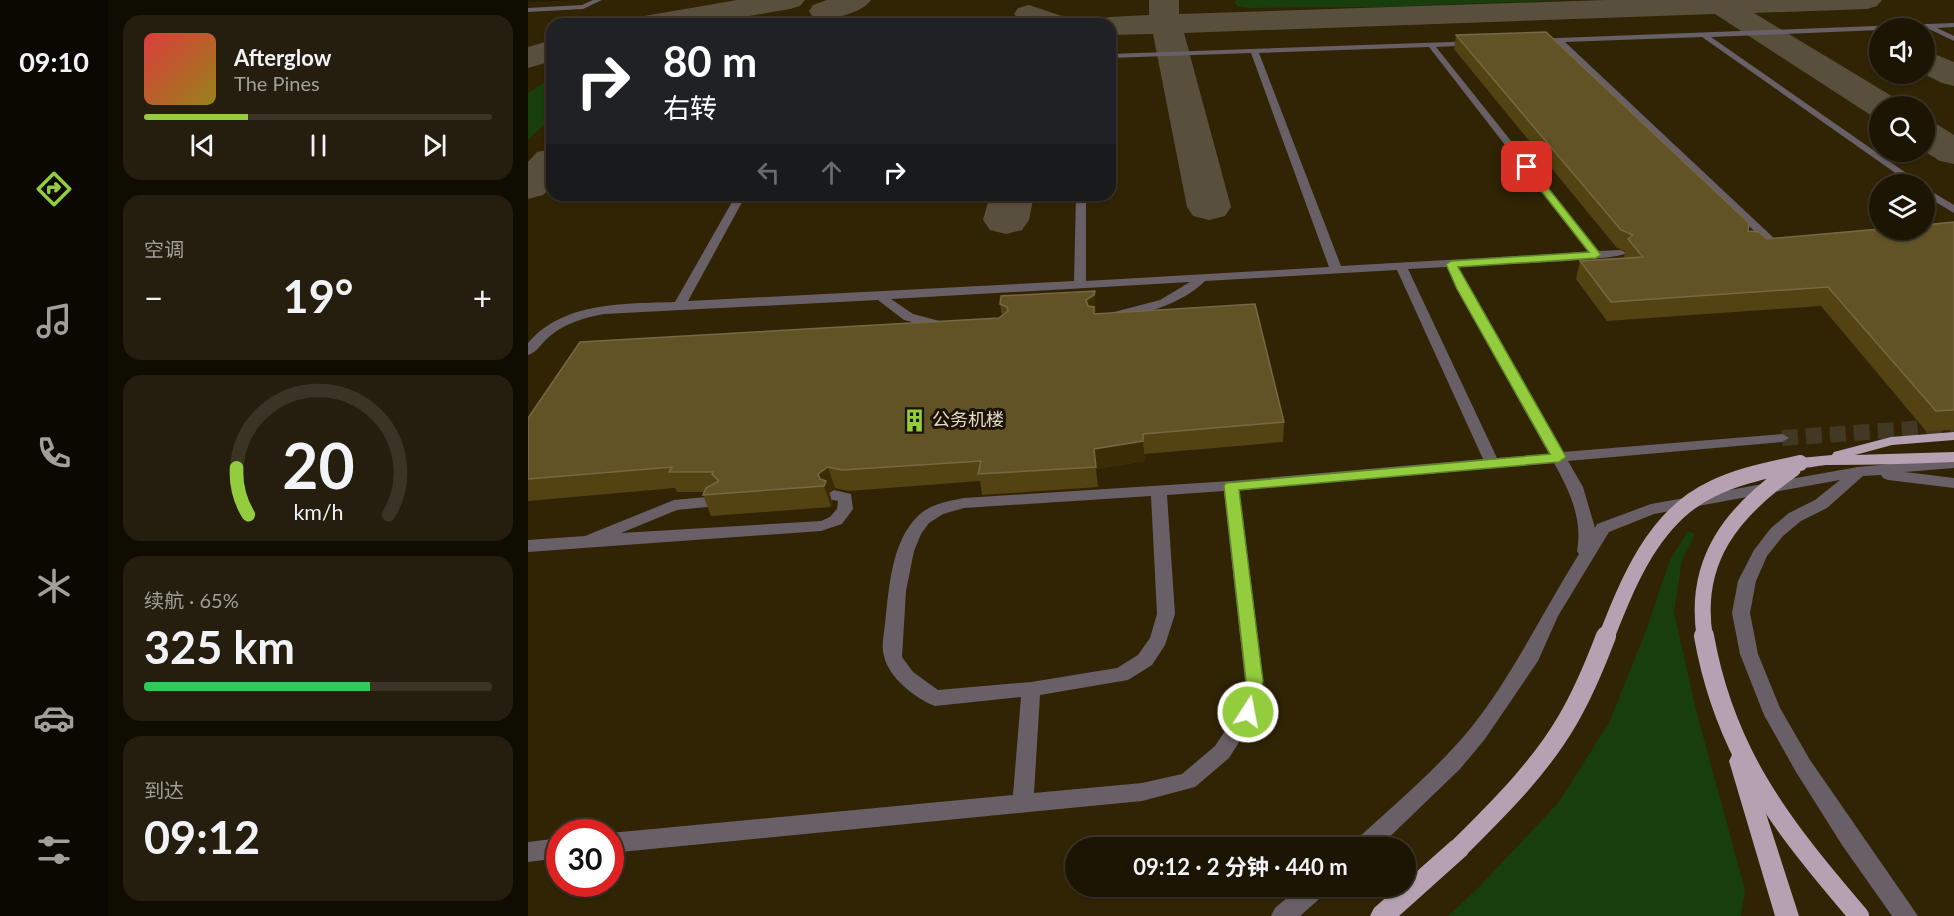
<!DOCTYPE html>
<html lang="zh">
<meta charset="utf-8">
<style>
:root{--surface:#1c1504;--page:#251e0e;--text:#f1f3f6;--muted:#a09f9a;--line:#3a3426;--accent:#93cc3d}
body{margin:0;font-family:Lato,"Noto Sans SC",sans-serif;background:var(--page);color:var(--text);height:100vh;display:flex;flex-direction:column;font-size:22px;white-space:nowrap}
*{box-sizing:border-box;margin:0}
p{font-size:20px;color:var(--muted)}
.icon{flex:none;width:33px;height:33px;fill:none;stroke:currentColor;stroke-width:2;stroke-linecap:round;stroke-linejoin:round}
.map{position:relative;flex:1;overflow:hidden}
.side{display:flex;flex-direction:column;gap:15px;padding:15px;background:#0f0c02;width:420px}
.side>*{flex:none}
.top-card{position:absolute;left:18px;top:18px;width:570px;height:183px;border-radius:18px;box-shadow:0 2px 4px #0004,0 0 0 2px var(--line);background:#202124;color:#fff;overflow:hidden}
.buttons{position:absolute;left:1341px;top:18px;display:grid;gap:12px}
.buttons a{display:grid;place-items:center;width:66px;height:66px;border-radius:50%;background:var(--surface);box-shadow:0 2px 4px #0004,0 0 0 2px var(--line);font-size:30px}
.speed{position:absolute;left:18px;top:819px;display:flex;gap:12px;font-size:30px;font-weight:700;text-align:center}
.speed>*{display:grid;place-content:center;width:78px;height:78px;border-radius:50%;background:var(--surface);box-shadow:0 2px 4px #0004,0 0 0 2px var(--line);line-height:1}
.speed .limit{border:9px solid #d22;background:#fff;color:#111}
.pin{position:absolute;display:grid;place-items:center;width:51px;height:51px;color:#fff;margin:-26px;border-radius:12px;box-shadow:0 3px 9px #0006}
.me{position:absolute;width:66px;margin:-33px;rotate:11deg;stroke-linejoin:round;filter:drop-shadow(0 0 4px #0008)}
.turn{display:flex;align-items:center;gap:21px;height:126px;padding:0 18px;font-size:27px}
.turn .icon{width:78px;height:78px;stroke-width:2.5}
.turn b{display:block;font-size:42px;line-height:51px}
.lanes{display:flex;align-items:center;height:57px;padding:0 18px;background:#0003;justify-content:center;gap:30px;direction:ltr}
.lanes .off{opacity:.35}
.big{font-size:45px;font-weight:700;line-height:1.1}
.side .card{flex:1;display:flex;flex-direction:column;justify-content:center;gap:9px;min-width:0;padding:0 21px;border-radius:18px;background:var(--page)}
.side .dial{align-items:center;gap:0}
.dial svg{height:156px;overflow:visible;fill:none;stroke:var(--line);stroke-width:7;stroke-linecap:round;text-anchor:middle}
.dial text{fill:var(--text);stroke:none}
.song{display:flex;align-items:center;gap:18px}
.cover{width:72px;height:72px;border-radius:9px;background:linear-gradient(135deg,hsl(0 70% 55%),hsl(50 70% 35%))}
.played{height:6px;border-radius:3px;background:linear-gradient(90deg,var(--accent) 30%,var(--line) 30%)}
.keys{display:flex;justify-content:space-around;direction:ltr}
.heat{display:flex;justify-content:space-between;align-items:center;font-size:33px;direction:ltr}
.charge{height:9px;border-radius:4px;background:linear-gradient(90deg,#34c759 65%,var(--line) 0)}
.trip{position:absolute;left:537px;top:837px;width:351px;height:60px;border-radius:30px;background:var(--surface);box-shadow:0 2px 4px #0004,0 0 0 2px var(--line);font-weight:700;line-height:60px;text-align:center}
main{display:flex;flex:1;min-height:0}
.dock{display:flex;flex-direction:column;width:108px;justify-content:space-around;align-items:center;background:#0b0802;color:var(--muted)}
.dock .icon{width:42px;height:42px}
.dock .active{color:var(--accent)}
.dock b{font-size:27px;color:var(--text)}
.map>svg:first-child{display:block}
</style>
<main>
<nav class="dock">
<b>09:10</b>
<svg class="icon active" aria-label="directions" viewBox="0 0 24 24"><path d="M12 3l9 9-9 9-9-9zM9 14v-3h6M13 9l2 2-2 2"/></svg>
<svg class="icon" aria-label="music" viewBox="0 0 24 24"><path d="M9 18V5l10-2v13"/><circle cx="6" cy="18" r="3"/><circle cx="16" cy="16" r="3"/></svg>
<svg class="icon" aria-label="phone" viewBox="0 0 24 24"><path d="M5 4h4l2 5-3 2q2 4 5 5l2-3 5 2v4C11 20 4 13 5 4z"/></svg>
<svg class="icon" aria-label="climate" viewBox="0 0 24 24"><path d="M12 3v18M4 7l16 10M4 17L20 7"/></svg>
<svg class="icon" aria-label="car" viewBox="0 0 24 24"><path d="M5 17H2v-5l4-1 3-4h7l3 4 3 1v5h-3M9 17h6M6 11h13"/><circle cx="7" cy="17" r="2"/><circle cx="17" cy="17" r="2"/></svg>
<svg class="icon" aria-label="filters" viewBox="0 0 24 24"><path d="M4 7h16M4 17h16"/><circle cx="9" cy="7" r="2"/><circle cx="15" cy="17" r="2"/></svg>
</nav>
<section class="side">
<div class="card">
<div class="song"><i class="cover"></i><div><b>Afterglow</b><p>The Pines</p></div></div>
<div class="played"></div>
<div class="keys"><svg class="icon" aria-label="previous" viewBox="0 0 24 24"><path d="M18 5L8 12l10 7zM5 5v14"/></svg><svg class="icon" aria-label="pause" viewBox="0 0 24 24"><path d="M8 5v14M16 5v14"/></svg><svg class="icon" aria-label="next" viewBox="0 0 24 24"><path d="M6 5l10 7-10 7zM19 5v14"/></svg></div>
</div>
<div class="card"><p>空调</p>
<div class="heat"><a>−</a><b class="big">19°</b><a>+</a></div>
</div>
<div class="card dial"><svg viewBox="0 0 100 80">
<path d="M14 69A42 42 0 1 1 86 69"/>
<path d="M14 69A42 42 0 0 1 8 45" stroke="#93cc3d"/>
<text x="50" y="56" font-size="32" font-weight="700">20</text>
<text x="50" y="72" font-size="11">km/h</text>
</svg></div>
<div class="card"><p>续航 · 65%</p><b class="big">325 km</b><div class="charge"></div></div>
<div class="card"><p>到达</p><b class="big">09:12</b></div>
</section>
<div class="map">
<svg width="1426" height="916" viewBox="0 0 1426 916">
<rect width="100%" height="100%" fill="#251c06"/>
<!-- built -->
<path fill="#302405" fill-rule="evenodd" d="M 50,0 L 1426,0 L 1426,916 L 0,916 L 0,2 ZM 24,24 L 582,24 L 582,195 L 24,195 ZM 1352,28 L 1396,28 L 1396,74 L 1352,74 ZM 1352,106 L 1396,106 L 1396,152 L 1352,152 ZM 1352,184 L 1396,184 L 1396,230 L 1352,230 ZM 32,832 L 82,832 L 82,884 L 32,884 ZM 548,848 L 878,848 L 878,886 L 548,886 Z"/>
<!-- green -->
<path fill="#173e0c" d="M 709,0 L 1037,0 L 854,7 L 722,8 L 709,6 L 706,2 Z
M 24,78 L 24,117 L 0,140 L 0,93 Z
M 1160,531 L 1167,534 L 1154,560 L 1146,612 L 1168,710 L 1217,890 L 1213,916 L 920,916 L 950,888 L 1030,803 L 1081,723 L 1118,630 L 1142,560 Z"/>
<g fill="none" stroke-linecap="round" stroke-linejoin="round">
<!-- taxiway -->
<path fill="#58503c" fill-rule="evenodd" d="M 209,0 L 277,0 L 272,6 L 262,9 L 175,24 L 106,24 L 111,17 L 122,15 Z
M 299,0 L 343,0 C 333,14 301,21 285,17 L 281,11 L 285,5 Z
M 621,0 L 651,0 L 651,14 L 1077,0 L 1354,0 L 1349,6 L 1339,9 L 1226,13 L 1367,98 L 1373,106 L 1352,106 L 1352,117 L 1341,114 L 1187,14 L 656,33 L 703,207 L 697,216 L 681,220 L 665,216 L 659,207 L 625,34 L 582,35 L 582,24 L 568,24 L 571,19 L 582,17 L 621,15 Z
M 501,5 L 537,17 L 542,24 C 524,24 497,30 486,14 L 490,8 Z
M 24,40 L 24,61 L 0,68 L 0,47 Z
M 1396,50 L 1426,62 L 1426,86 L 1414,83 L 1396,74 Z
M 1396,121 L 1410,125 L 1426,135 L 1426,164 L 1412,161 L 1396,151 Z
M 24,149 L 24,186 L 15,195 L 0,199 L 0,162 L 9,152 Z
M 462,195 L 506,195 L 501,220 L 494,230 L 478,234 L 462,230 L 455,220 Z"/>
<!-- minor-tunnel -->
<path stroke="#413924" stroke-width="16" stroke-dasharray="16 8" stroke-linecap="butt" d="M 1254,438 L 1426,426"/>
<!-- minor -->
<path fill="#685f67" fill-rule="evenodd" d="M 65,0 L 74,0 L 55,9 L 0,12 L 0,8 L 54,5 Z
M 1426,23 L 1426,27 L 1409,28 L 1426,36 L 1426,41 L 1399,28 L 1183,37 L 1394,184 L 1383,184 L 1174,37 L 1037,42 L 1248,240 L 1262,241 L 1264,243 L 1258,246 L 1241,245 L 1028,43 L 1008,43 L 1004,41 L 1008,39 L 1030,38 Z
M 951,41 L 951,45 L 948,45 L 908,47 L 1071,251 L 1093,250 L 1099,253 C 1089,261 953,265 930,266 L 1035,452 L 1254,434 L 1261,438 L 1254,442 L 1040,461 L 1055,487 L 1067,528 L 1069,524 L 1123,504 L 1330,467 L 1426,458 L 1426,468 L 1377,472 L 1426,478 L 1426,488 L 1360,480 L 1355,478 L 1353,475 L 1335,476 L 1299,508 L 1273,521 L 1255,536 L 1239,556 L 1228,581 L 1222,613 L 1230,654 L 1252,708 L 1282,760 L 1390,916 L 1364,916 L 1314,845 L 1268,772 L 1236,715 L 1212,654 L 1204,613 L 1210,581 L 1226,550 L 1243,528 L 1261,513 L 1287,500 L 1312,480 L 1126,514 L 1081,532 L 1030,616 L 1010,661 L 957,739 L 932,769 L 850,848 L 824,848 L 827,841 C 866,805 908,770 942,729 C 985,675 1014,613 1051,554 L 1049,551 C 1055,518 1041,490 1026,463 L 711,490 L 735,681 L 730,712 L 701,758 L 667,787 L 614,801 L 82,853 L 82,833 L 485,795 L 493,697 L 407,706 C 388,699 360,677 356,656 C 353,646 356,634 357,624 C 361,589 363,542 390,516 C 402,504 420,501 436,498 L 703,481 L 955,459 L 869,270 L 677,281 C 653,304 622,312 590,319 L 584,315 L 586,312 L 632,300 L 662,282 L 363,299 L 385,314 L 419,323 L 421,326 L 415,330 L 376,320 L 350,300 L 76,314 C 56,318 37,323 22,336 C 14,342 9,353 0,355 L 0,343 C 36,301 97,304 147,302 L 208,195 L 218,195 L 160,301 L 546,281 L 548,195 L 558,195 L 558,281 L 801,267 L 723,53 L 582,58 L 582,54 ZM 901,47 L 1060,252 L 813,266 L 731,53 ZM 919,267 L 929,289 L 1021,454 L 969,458 L 880,269 ZM 696,491 L 717,681 L 711,710 L 687,746 L 654,774 L 614,783 L 506,793 L 512,695 L 600,680 L 624,665 L 637,645 L 647,614 L 639,495 ZM 623,496 L 629,614 L 622,638 L 610,655 L 589,668 L 503,682 L 410,690 L 385,672 L 374,657 L 378,591 L 386,551 L 393,534 L 401,523 L 415,514 L 436,508 Z
M 1396,187 L 1426,205 L 1426,213 L 1396,195 Z
M 306,490 L 323,494 L 325,509 L 314,524 L 293,531 L 0,552 L 0,540 L 57,536 L 146,500 L 189,496 L 197,501 L 189,506 L 149,510 L 93,533 L 293,521 L 302,517 L 309,509 L 310,501 L 300,499 L 298,495 Z
M 32,838 L 32,858 L 0,862 L 0,842 Z
M 773,886 L 801,886 L 798,893 L 772,916 L 743,916 L 747,908 Z"/>
<!-- major -->
<path fill="#b5a1b2" fill-rule="evenodd" d="M 1426,432 L 1426,440 L 1364,445 L 1327,455 L 1426,452 L 1426,462 C 1384,464 1342,465 1300,465 C 1289,465 1272,472 1264,463 L 1272,458 L 1304,455 L 1306,452 L 1363,437 Z
M 1211,753 L 1218,755 L 1221,761 L 1271,916 L 1247,916 L 1201,761 L 1204,755 Z
M 931,838 L 939,841 L 942,848 L 939,855 L 871,916 L 842,916 L 846,908 L 871,886 L 878,886 L 878,881 L 923,841 Z"/>
<!-- major-bridge-far1 -->
<path stroke="#b5a1b2" stroke-width="16" d="M 1078,638 C 1100,582 1126,516 1184,489 C 1212,475 1242,470 1272,463
M 1177,638 C 1164,560 1205,511 1265,469"/>
<!-- major-bridge -->
<path stroke="#b5a1b2" stroke-width="20" d="M 1176,636 C 1197,755 1255,827 1331,916
M 931,848 C 970,809 1011,769 1039,721 C 1055,694 1067,665 1078,636"/>
</g>
<!-- wall -->
<path fill="#534313" d="M 928,35 L 1220,231 L 1239,239 L 1426,222 L 1426,430 L 1398,431 L 1293,306 L 1079,321 L 1048,279 L 1052,261 L 1097,258 L 1096,256 L 1097,251 L 1089,248 L 926,49 Z
M 472,304 L 568,309 L 568,314 L 756,422 L 755,442 L 616,454 L 617,461 L 568,469 L 570,487 L 454,495 L 452,481 L 320,491 L 307,488 L 301,491 L 304,502 L 303,507 L 183,516 L 175,495 L 176,492 L 149,492 L 147,488 L 0,501 L 0,418 L 471,318 L 474,316 Z"/>
<!-- shaded-wall -->
<path fill="#3a2c05" d="M 567,291 L 568,314 L 560,319 L 558,300 Z
M 615,441 L 617,461 L 568,469 L 570,487 L 566,449 Z
M 300,467 L 307,488 L 301,491 L 304,502 L 303,507 L 296,486 L 293,486 L 290,474 Z"/>
<!-- building -->
<path fill="#625327" stroke="#766842" stroke-width="1.5" d="M 1018,32 L 1221,223 L 1220,231 L 1231,232 L 1239,239 L 1352,229 L 1396,230 L 1396,225 L 1426,222 L 1426,410 L 1408,411 L 1300,287 L 1083,302 L 1052,261 L 1115,257 L 1100,239 L 1105,235 L 1093,230 L 928,35 Z
M 567,291 L 566,295 L 558,300 L 560,306 L 566,307 L 566,314 L 727,304 L 756,422 L 615,434 L 615,441 L 566,449 L 568,467 L 450,474 L 453,461 L 314,470 L 300,467 L 290,474 L 292,479 L 298,481 L 296,486 L 175,495 L 178,488 L 191,481 L 184,474 L 185,472 L 141,472 L 144,467 L 0,479 L 0,418 L 52,342 L 471,318 L 480,311 L 479,307 L 472,304 L 473,296 Z"/>
<!-- route -->
<path fill="#93cc3d" stroke="#608528" stroke-width="1.5" d="M 996,165 L 1002,165 L 1073,255 L 1068,258 L 930,267 L 1038,457 L 1031,462 L 711,490 L 735,681 L 727,717 L 720,719 L 714,717 L 712,712 L 718,681 L 696,486 L 698,483 L 1022,454 L 929,289 L 918,264 L 923,261 L 1061,252 L 996,169 Z"/>
<!-- icons -->
<defs>
<symbol id="building-bare" viewBox="-9 -9 18 18"><path d="M-4-6H4V6H1V3H-1V6H-4ZM-2.5-4.3h1.7v1.8h-1.7ZM.8-4.3h1.7v1.8H.8ZM-2.5-1h1.7V.8h-1.7ZM.8-1h1.7V.8H.8Z" fill="#93cc3d" stroke="#1c1300" stroke-width="2.5" paint-order="stroke"/></symbol>
</defs>
<g fill-rule="evenodd">
<use href="#building-bare" x="370" y="404" width="33" height="33"/>
</g>
<g text-anchor="middle" stroke-width="6" stroke-linejoin="round" paint-order="stroke">
<!-- poi labels -->
<g font-size="18" fill="#e2dccf" stroke="#1c1300" text-anchor="start">
<text x="404" y="426">公务机楼</text>
</g>
</g>
</svg>
<div class="buttons">
<a><svg class="icon" aria-label="sound" viewBox="0 0 24 24"><path d="M4 9h4l5-4v14l-5-4H4zM17 9q2 3 0 6"/></svg></a>
<a><svg class="icon" aria-label="search" viewBox="0 0 24 24"><circle cx="10" cy="10" r="6"/><path d="M15 15l6 6"/></svg></a>
<a><svg class="icon" aria-label="layers" viewBox="0 0 24 24"><path d="M12 4l9 5-9 5-9-5zM3 14l9 5 9-5"/></svg></a>
</div>
<div class="speed"><div class="limit">30</div></div>
<div class="pin" style="left:999px;top:167px;background:#d93025"><svg class="icon" aria-label="arrive" viewBox="0 0 24 24"><path d="M6 21V4h12l-3 4 3 4H6"/></svg></div>
<svg class="me" style="left:720px;top:712px" viewBox="-20 -20 40 40"><circle r="17" fill="#93cc3d" stroke="#fff" stroke-width="3"/><path d="M0-11L8 9 0 5-8 9z" fill="#fff"/></svg>
<div class="trip">09:12 · 2 分钟 · 440 m</div>
<div class="top-card">
<div class="turn"><svg class="icon" aria-label="right" viewBox="0 0 24 24"><path d="M7 20v-9h11M14 6l5 5-5 5"/></svg><div><b>80 m</b>右转</div></div>
<div class="lanes"><svg class="icon off" aria-label="left" viewBox="0 0 24 24"><path d="M17 20v-9H6M10 6l-5 5 5 5"/></svg><svg class="icon off" aria-label="ahead" viewBox="0 0 24 24"><path d="M12 20V5M6 11l6-6 6 6"/></svg><svg class="icon" aria-label="right" viewBox="0 0 24 24"><path d="M7 20v-9h11M14 6l5 5-5 5"/></svg></div>
</div>
</div>
</main>
